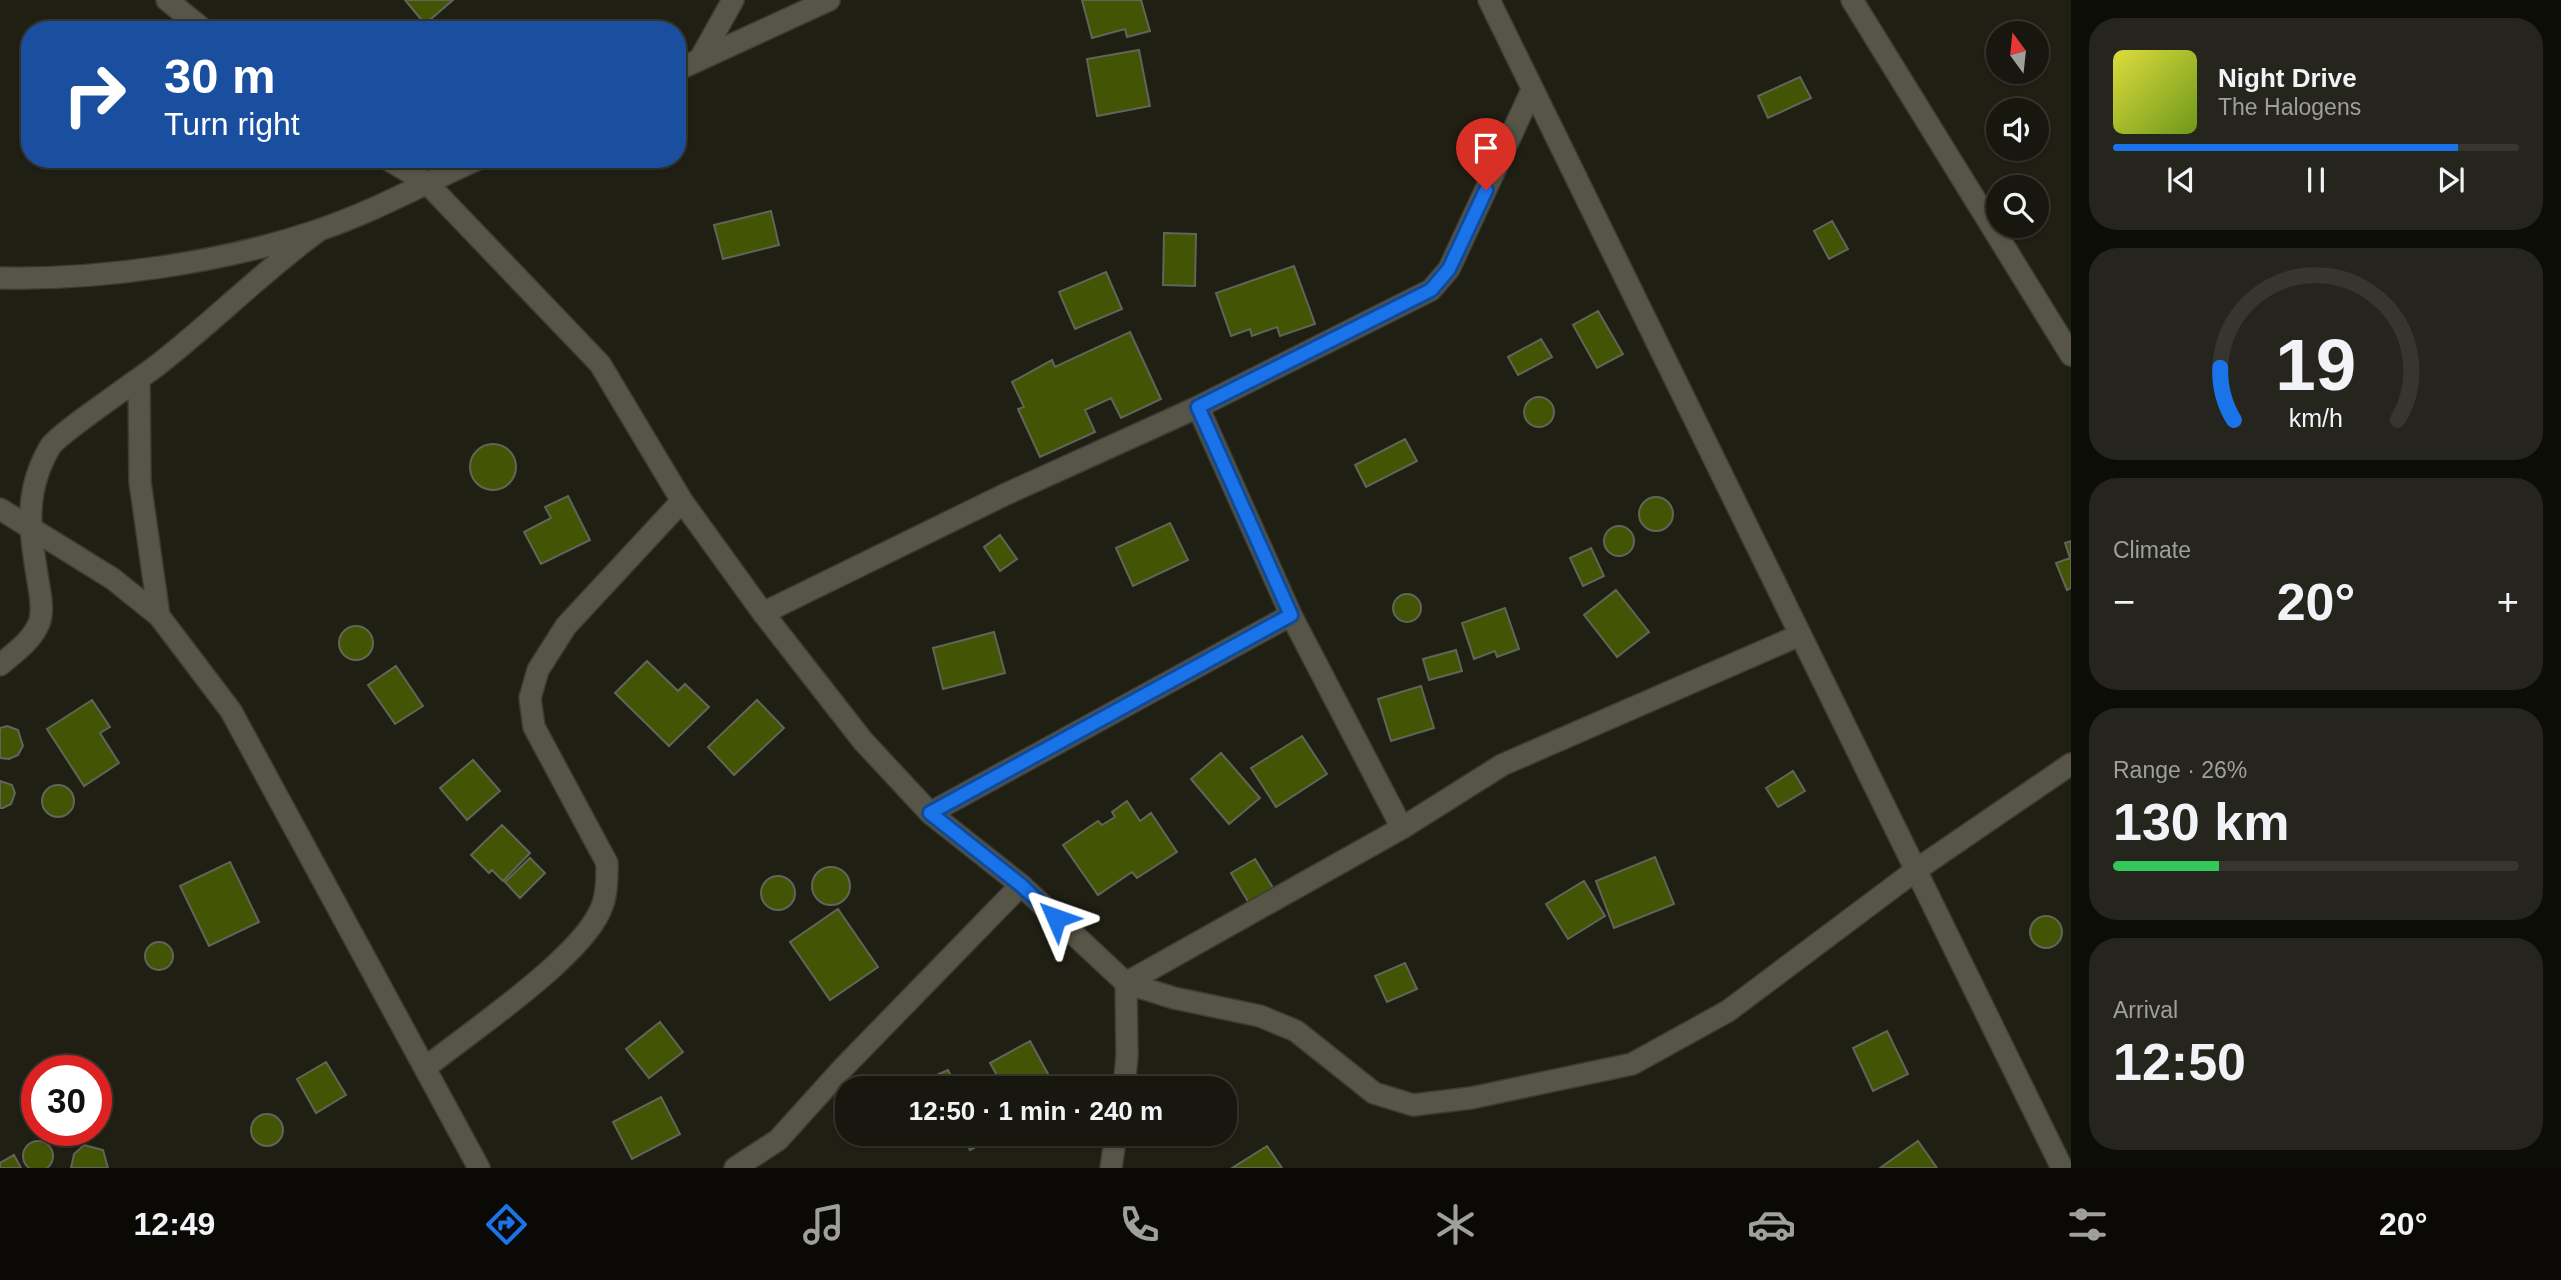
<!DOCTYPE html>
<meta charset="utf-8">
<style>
:root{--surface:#18170f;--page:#25241d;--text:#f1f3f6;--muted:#9f9f9e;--line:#36362f;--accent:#1a73e8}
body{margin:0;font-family:Helvetica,sans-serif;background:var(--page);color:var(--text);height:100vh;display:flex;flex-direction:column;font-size:26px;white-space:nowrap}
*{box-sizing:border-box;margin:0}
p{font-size:23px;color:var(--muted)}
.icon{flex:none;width:38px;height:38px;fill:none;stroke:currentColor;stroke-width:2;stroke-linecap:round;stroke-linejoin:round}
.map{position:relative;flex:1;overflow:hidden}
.drawer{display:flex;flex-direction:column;gap:18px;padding:18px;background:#0d0d08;width:490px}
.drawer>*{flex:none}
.hud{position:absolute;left:21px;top:21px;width:665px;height:147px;border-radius:28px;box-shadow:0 2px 5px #0004,0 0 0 2px var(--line);background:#1a4fa0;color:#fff;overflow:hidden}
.needle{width:46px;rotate:345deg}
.tools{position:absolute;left:1986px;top:21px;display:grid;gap:14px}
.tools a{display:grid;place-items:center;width:63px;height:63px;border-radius:50%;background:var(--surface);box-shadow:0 2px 5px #0004,0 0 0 2px var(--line);font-size:35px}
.speed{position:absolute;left:21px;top:1055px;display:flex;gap:14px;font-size:35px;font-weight:700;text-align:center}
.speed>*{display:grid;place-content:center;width:91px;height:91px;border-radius:50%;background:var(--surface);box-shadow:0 2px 5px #0004,0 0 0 2px var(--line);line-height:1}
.speed .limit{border:10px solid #d22;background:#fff;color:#111}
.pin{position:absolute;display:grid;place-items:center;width:60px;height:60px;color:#fff;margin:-72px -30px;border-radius:50% 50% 50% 0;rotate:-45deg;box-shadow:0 0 7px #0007}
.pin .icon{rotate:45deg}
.me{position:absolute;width:77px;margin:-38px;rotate:313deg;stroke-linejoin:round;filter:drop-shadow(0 0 5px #0008)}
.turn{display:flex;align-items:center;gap:24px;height:147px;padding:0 28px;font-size:32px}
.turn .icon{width:91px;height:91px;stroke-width:2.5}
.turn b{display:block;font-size:49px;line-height:60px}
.big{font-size:52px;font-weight:600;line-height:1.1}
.drawer .tile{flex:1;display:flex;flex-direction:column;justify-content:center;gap:10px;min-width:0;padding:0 24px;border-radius:28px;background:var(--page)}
.drawer .dial{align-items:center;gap:0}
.dial svg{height:182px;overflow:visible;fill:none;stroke:var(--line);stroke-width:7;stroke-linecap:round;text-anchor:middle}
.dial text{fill:var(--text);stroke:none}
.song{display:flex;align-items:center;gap:21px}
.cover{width:84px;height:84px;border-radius:10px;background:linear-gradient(135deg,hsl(60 70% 55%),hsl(80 70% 35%))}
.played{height:7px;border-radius:4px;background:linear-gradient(90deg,var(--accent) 85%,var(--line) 85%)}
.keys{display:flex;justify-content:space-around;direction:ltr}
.heat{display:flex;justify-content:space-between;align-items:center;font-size:38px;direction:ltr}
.charge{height:10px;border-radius:5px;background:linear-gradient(90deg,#34c759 26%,var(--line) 0)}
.trip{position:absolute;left:835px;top:1076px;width:402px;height:70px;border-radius:28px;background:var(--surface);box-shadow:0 2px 5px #0004,0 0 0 2px var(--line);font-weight:600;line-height:70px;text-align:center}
.menu{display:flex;height:112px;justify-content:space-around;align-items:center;background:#0a0906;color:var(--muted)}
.menu .icon{width:49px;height:49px}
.menu .selected{color:var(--accent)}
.menu b{font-size:32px;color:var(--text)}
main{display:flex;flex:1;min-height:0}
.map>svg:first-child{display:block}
</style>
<main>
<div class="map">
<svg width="2071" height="1168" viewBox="0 0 2071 1168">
<rect width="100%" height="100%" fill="#201f14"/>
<!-- building -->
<path fill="#445405" stroke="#616559" stroke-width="2" d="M 405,0 L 453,0 L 425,24 Z
M 1082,0 L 1141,0 L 1150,31 L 1127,37 L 1125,29 L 1092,38 Z
M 1139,50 L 1150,106 L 1097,116 L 1087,59 Z
M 1800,77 L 1811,98 L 1768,118 L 1758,96 Z
M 771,211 L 779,245 L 723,259 L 714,225 Z
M 1832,221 L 1848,249 L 1829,259 L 1814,231 Z
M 1164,233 L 1196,234 L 1195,286 L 1163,285 Z
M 1294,266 L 1315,324 L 1280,336 L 1277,327 L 1252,336 L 1250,329 L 1231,336 L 1216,293 Z
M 1106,272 L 1122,309 L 1075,329 L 1059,292 Z
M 1598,311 L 1623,354 L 1597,368 L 1573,325 Z
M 1130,332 L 1161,399 L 1121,418 L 1111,398 L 1085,410 L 1095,432 L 1040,457 L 1018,409 L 1024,407 L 1012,382 L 1052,360 L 1055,367 Z
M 1541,339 L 1552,357 L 1518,375 L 1508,357 Z
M1524 412a15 15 0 1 1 30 0a15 15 0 1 1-30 0Z
M 1405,439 L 1417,461 L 1366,487 L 1355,465 Z
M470 467a23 23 0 1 1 46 0a23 23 0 1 1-46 0Z
M 568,496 L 590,540 L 541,564 L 524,532 L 551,518 L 545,507 Z
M1639 514a17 17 0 1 1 34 0a17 17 0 1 1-34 0Z
M 1170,523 L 1188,560 L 1133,586 L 1116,548 Z
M1604 541a15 15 0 1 1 30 0a15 15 0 1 1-30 0Z
M 1000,535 L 1017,559 L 1000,571 L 984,547 Z
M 2071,541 L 2071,588 L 2067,590 L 2056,563 L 2070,558 L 2065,543 Z
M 1591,548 L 1604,576 L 1583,586 L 1570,558 Z
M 1616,590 L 1649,632 L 1617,657 L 1584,615 Z
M1393 608a14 14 0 1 1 28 0a14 14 0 1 1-28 0Z
M 1505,608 L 1519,649 L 1497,657 L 1495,651 L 1474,659 L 1462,623 Z
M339 643a17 17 0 1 1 34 0a17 17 0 1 1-34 0Z
M 994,632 L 1005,673 L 943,689 L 933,648 Z
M 1456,650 L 1462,671 L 1429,680 L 1423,659 Z
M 647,661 L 678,691 L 685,684 L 709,707 L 669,746 L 615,693 Z
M 396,666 L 423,706 L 395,724 L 368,685 Z
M 1421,686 L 1434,728 L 1391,741 L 1378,699 Z
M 92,700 L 110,727 L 100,733 L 119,763 L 84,786 L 47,729 Z
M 757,700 L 784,728 L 734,775 L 708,747 Z
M 7,726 L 18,730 L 23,746 L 18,755 L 9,759 L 0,758 L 0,728 Z
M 1302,736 L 1327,774 L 1276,807 L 1251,768 Z
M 1221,753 L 1260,798 L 1229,824 L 1191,779 Z
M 473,760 L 500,791 L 467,820 L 440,788 Z
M 1793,771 L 1805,791 L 1778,807 L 1766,788 Z
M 0,781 L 12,785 L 15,793 L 11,804 L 3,808 L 0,808 Z
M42 801a16 16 0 1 1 32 0a16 16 0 1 1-32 0Z
M 1127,801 L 1140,821 L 1151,813 L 1177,852 L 1137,878 L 1132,872 L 1098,895 L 1063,845 L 1098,821 L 1102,825 L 1115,817 L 1112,812 Z
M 502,825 L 530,853 L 503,881 L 492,870 L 489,873 L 471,855 Z
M 1655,857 L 1674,904 L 1614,928 L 1596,881 Z
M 530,858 L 545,873 L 520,898 L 505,882 Z
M 1255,859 L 1275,891 L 1250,905 L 1231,873 Z
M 230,862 L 259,922 L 209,946 L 180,886 Z
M812 886a19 19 0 1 1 38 0a19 19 0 1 1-38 0Z
M761 893a17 17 0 1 1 34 0a17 17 0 1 1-34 0Z
M 1584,881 L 1605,916 L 1568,939 L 1546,904 Z
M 838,909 L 878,967 L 830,1000 L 790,942 Z
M2030 932a16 16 0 1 1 32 0a16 16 0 1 1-32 0Z
M145 956a14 14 0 1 1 28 0a14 14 0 1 1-28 0Z
M 1405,963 L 1417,989 L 1387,1002 L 1375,976 Z
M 660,1022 L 683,1052 L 649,1078 L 626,1049 Z
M 1887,1031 L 1908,1074 L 1873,1091 L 1853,1048 Z
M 1030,1041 L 1052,1081 L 1037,1088 L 1004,1088 L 990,1063 Z
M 326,1062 L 346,1095 L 316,1113 L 297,1079 Z
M 948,1070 L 957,1088 L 920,1088 L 918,1083 Z
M 661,1097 L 680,1134 L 632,1159 L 613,1122 Z
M251 1130a16 16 0 1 1 32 0a16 16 0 1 1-32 0Z
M 962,1134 L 1003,1134 L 970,1150 Z
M23 1156a15 15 0 1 1 30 0a15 15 0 1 1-30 0Z
M 1918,1141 L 1937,1168 L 1880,1168 Z
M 84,1145 L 103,1150 L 108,1168 L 71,1168 L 74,1154 Z
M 1267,1146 L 1282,1168 L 1232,1168 Z
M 14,1155 L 21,1168 L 0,1168 L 0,1163 Z"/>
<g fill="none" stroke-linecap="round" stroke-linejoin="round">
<defs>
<path id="street" d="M 167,0 L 204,30
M 1489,0 L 2062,1168
M 1852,0 L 2071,355
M 700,59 L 733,0
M 677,70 L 829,0
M 387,159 L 426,182 L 600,364 L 682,501 L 763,613 L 863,741 L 930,813 L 1021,885 L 1126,983 L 1174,998 L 1260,1016 L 1296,1031 L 1374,1093 L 1413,1105 L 1471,1098 L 1632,1064 L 1728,1011 L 1916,870 L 2071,764
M 0,278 C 100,280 221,263 316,231 C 371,213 425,183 478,159
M 139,379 L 140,482 L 159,616
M 1198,407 L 1291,615 L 1402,828
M 0,509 L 113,579 L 159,616 L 231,711 L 479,1168
M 763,613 L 1004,495 L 1198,407 L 1431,290 L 1449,269 L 1532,90
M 0,665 C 14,653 32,641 39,623 C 44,611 40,593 38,581 C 30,531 23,493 50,447 C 59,433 140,379 159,364 C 214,321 262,272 318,231
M 930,813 L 1291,615
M 425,1068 C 470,1032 578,960 600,911 C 607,897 607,879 607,863 L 534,727 L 530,698 L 538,670 L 566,626 L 682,501
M 1124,1088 L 1127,1056 L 1126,983 L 1402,828 L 1502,765 L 1800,635
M 735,1168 L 778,1140 L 843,1068 L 1021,885
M 1111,1168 L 1116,1134"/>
</defs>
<!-- street casing -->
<use href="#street" stroke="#3c3b34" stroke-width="24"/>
<!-- street -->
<use href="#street" stroke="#565548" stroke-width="21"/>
</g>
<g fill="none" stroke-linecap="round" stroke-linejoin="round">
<defs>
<path id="route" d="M 1056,918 L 1021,885 L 930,813 L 1291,615 L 1198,407 L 1431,290 L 1449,269 L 1486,190"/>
</defs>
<!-- route casing -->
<use href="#route" stroke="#114b97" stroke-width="18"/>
<!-- route -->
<use href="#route" stroke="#1a73e8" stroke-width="12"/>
</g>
</svg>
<div class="tools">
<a><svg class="needle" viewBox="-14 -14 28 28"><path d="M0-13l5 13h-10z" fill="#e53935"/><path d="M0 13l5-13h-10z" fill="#9f9f9e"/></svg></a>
<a><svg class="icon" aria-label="sound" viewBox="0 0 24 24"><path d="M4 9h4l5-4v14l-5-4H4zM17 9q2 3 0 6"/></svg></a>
<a><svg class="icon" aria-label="search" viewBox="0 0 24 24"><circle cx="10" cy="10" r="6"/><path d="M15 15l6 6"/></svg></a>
</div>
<div class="speed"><div class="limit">30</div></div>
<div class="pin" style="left:1486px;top:190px;background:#d93025"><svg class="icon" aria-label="arrive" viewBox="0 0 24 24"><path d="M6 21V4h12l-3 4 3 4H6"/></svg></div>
<svg class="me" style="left:1056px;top:918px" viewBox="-20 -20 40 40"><path d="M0-17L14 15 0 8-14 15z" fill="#1a73e8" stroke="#fff" stroke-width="4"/></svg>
<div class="trip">12:50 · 1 min · 240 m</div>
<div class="hud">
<div class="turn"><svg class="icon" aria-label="right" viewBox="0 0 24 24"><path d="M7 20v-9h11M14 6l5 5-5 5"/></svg><div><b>30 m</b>Turn right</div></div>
</div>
</div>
<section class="drawer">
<div class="tile">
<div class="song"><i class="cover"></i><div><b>Night Drive</b><p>The Halogens</p></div></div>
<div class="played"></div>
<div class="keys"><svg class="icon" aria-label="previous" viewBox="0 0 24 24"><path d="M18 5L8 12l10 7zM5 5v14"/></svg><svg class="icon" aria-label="pause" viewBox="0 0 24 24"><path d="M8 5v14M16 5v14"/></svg><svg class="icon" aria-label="next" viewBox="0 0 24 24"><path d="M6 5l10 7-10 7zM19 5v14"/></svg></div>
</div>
<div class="tile dial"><svg viewBox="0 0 100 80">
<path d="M14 69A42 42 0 1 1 86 69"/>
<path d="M14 69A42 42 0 0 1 8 46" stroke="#1a73e8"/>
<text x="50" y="56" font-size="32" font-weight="700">19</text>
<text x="50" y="72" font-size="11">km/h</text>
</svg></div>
<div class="tile"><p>Climate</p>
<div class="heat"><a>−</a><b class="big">20°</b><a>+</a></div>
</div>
<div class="tile"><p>Range · 26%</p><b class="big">130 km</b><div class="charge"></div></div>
<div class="tile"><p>Arrival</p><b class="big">12:50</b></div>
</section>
</main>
<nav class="menu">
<b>12:49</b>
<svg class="icon selected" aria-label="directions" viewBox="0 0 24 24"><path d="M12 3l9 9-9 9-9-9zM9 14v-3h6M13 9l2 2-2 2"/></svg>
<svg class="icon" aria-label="music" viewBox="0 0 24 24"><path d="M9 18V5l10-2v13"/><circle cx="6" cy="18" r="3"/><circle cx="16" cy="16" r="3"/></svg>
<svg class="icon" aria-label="phone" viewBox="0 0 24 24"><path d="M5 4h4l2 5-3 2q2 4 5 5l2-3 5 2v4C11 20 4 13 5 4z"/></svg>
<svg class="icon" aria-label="climate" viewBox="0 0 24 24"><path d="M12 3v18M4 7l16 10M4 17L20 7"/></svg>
<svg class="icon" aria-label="car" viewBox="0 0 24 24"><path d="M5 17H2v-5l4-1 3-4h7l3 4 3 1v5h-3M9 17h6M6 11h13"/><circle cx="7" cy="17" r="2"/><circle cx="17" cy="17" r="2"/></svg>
<svg class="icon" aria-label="filters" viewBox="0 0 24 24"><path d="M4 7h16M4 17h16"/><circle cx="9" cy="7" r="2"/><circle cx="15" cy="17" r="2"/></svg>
<b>20°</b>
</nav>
